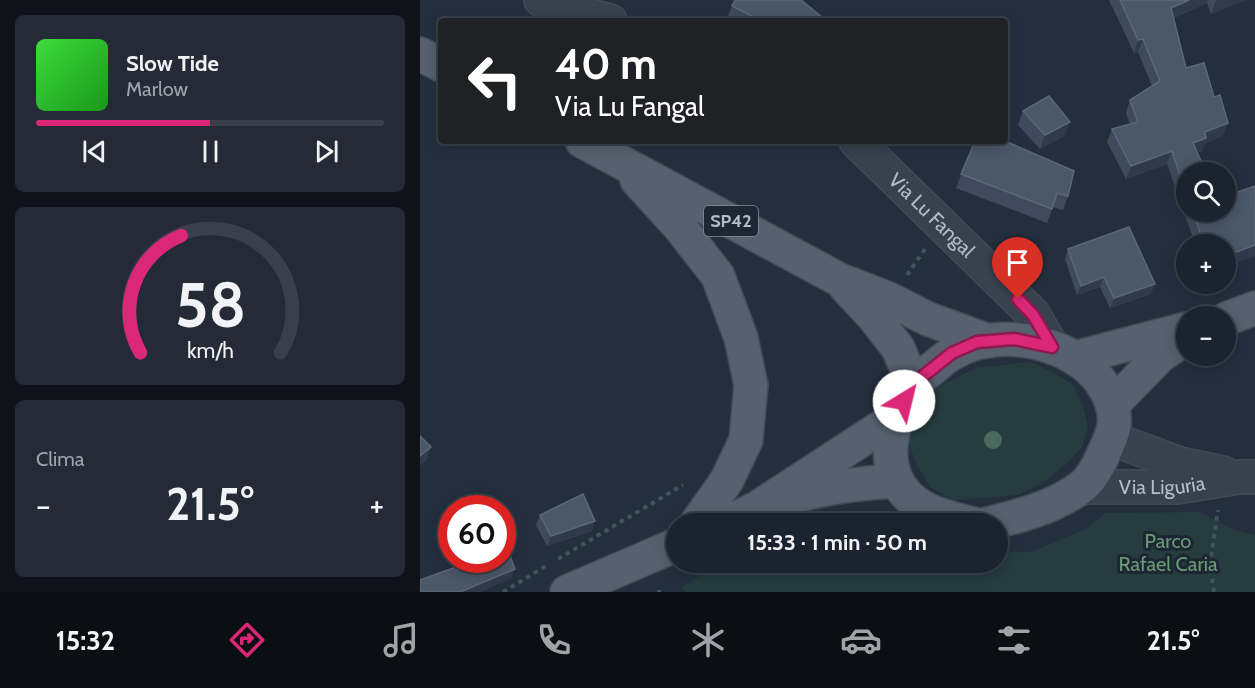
<!DOCTYPE html>
<html lang="it">
<meta charset="utf-8">
<style>
:root{--surface:#1b232e;--page:#242b36;--text:#f1f3f6;--muted:#a0a4aa;--line:#39404a;--accent:#db2777}
body{margin:0;font-family:Cabin,sans-serif;background:var(--page);color:var(--text);height:100vh;display:flex;flex-direction:column;font-size:22px;white-space:nowrap}
*{box-sizing:border-box;margin:0}
p{font-size:20px;color:var(--muted)}
.icon{flex:none;width:33px;height:33px;fill:none;stroke:currentColor;stroke-width:2;stroke-linecap:round;stroke-linejoin:round}
.map{position:relative;flex:1;overflow:hidden}
.details{display:flex;flex-direction:column;gap:15px;padding:15px;background:#0f1319;width:420px}
.details>*{flex:none}
.hud{position:absolute;left:18px;top:18px;width:570px;height:126px;border-radius:6px;box-shadow:0 3px 15px #0003,0 0 0 2px var(--line);background:#202124;color:#fff;overflow:hidden}
.tools{position:absolute;left:756px;top:162px;display:grid;gap:12px}
.tools a{display:grid;place-items:center;width:60px;height:60px;border-radius:50%;background:var(--surface);box-shadow:0 3px 15px #0003,0 0 0 2px var(--line);font-size:30px}
.speed{position:absolute;left:18px;top:495px;display:flex;gap:12px;font-size:30px;font-weight:700;text-align:center}
.speed>*{display:grid;place-content:center;width:78px;height:78px;border-radius:50%;background:var(--surface);box-shadow:0 3px 15px #0003,0 0 0 2px var(--line);line-height:1}
.speed .limit{border:9px solid #d22;background:#fff;color:#111}
.pin{position:absolute;display:grid;place-items:center;width:51px;height:51px;color:#fff;margin:-62px -26px;border-radius:50% 50% 50% 0;rotate:-45deg;box-shadow:0 0 6px #0007}
.pin .icon{rotate:45deg}
.me{position:absolute;width:66px;margin:-33px;rotate:36deg;stroke-linejoin:round;filter:drop-shadow(0 0 4px #0008)}
.turn{display:flex;align-items:center;gap:21px;height:126px;padding:0 18px;font-size:27px}
.turn .icon{width:78px;height:78px;stroke-width:2.5}
.turn b{display:block;font-size:42px;line-height:51px}
.big{font-size:45px;font-weight:700;line-height:1.1}
.details .widget{flex:1;display:flex;flex-direction:column;justify-content:center;gap:9px;min-width:0;padding:0 21px;border-radius:9px;background:var(--page)}
.details .dial{align-items:center;gap:0}
.dial svg{height:156px;overflow:visible;fill:none;stroke:var(--line);stroke-width:7;stroke-linecap:round;text-anchor:middle}
.dial text{fill:var(--text);stroke:none}
.song{display:flex;align-items:center;gap:18px}
.cover{width:72px;height:72px;border-radius:9px;background:linear-gradient(135deg,hsl(120 70% 55%),hsl(120 70% 35%))}
.played{height:6px;border-radius:3px;background:linear-gradient(90deg,var(--accent) 50%,var(--line) 50%)}
.keys{display:flex;justify-content:space-around;direction:ltr}
.heat{display:flex;justify-content:space-between;align-items:center;font-size:33px;direction:ltr}
.trip{position:absolute;left:246px;top:513px;width:342px;height:60px;border-radius:30px;background:var(--surface);box-shadow:0 3px 15px #0003,0 0 0 2px var(--line);font-weight:700;line-height:60px;text-align:center}
.tab-bar{display:flex;height:96px;justify-content:space-around;align-items:center;background:#0b0e12;color:var(--muted)}
.tab-bar .icon{width:42px;height:42px}
.tab-bar .active{color:var(--accent)}
.tab-bar b{font-size:27px;color:var(--text)}
main{display:flex;flex:1;min-height:0}
.map>svg:first-child{display:block}
</style>
<main>
<section class="details">
<div class="widget">
<div class="song"><i class="cover"></i><div><b>Slow Tide</b><p>Marlow</p></div></div>
<div class="played"></div>
<div class="keys"><svg class="icon" aria-label="previous" viewBox="0 0 24 24"><path d="M18 5L8 12l10 7zM5 5v14"/></svg><svg class="icon" aria-label="pause" viewBox="0 0 24 24"><path d="M8 5v14M16 5v14"/></svg><svg class="icon" aria-label="next" viewBox="0 0 24 24"><path d="M6 5l10 7-10 7zM19 5v14"/></svg></div>
</div>
<div class="widget dial"><svg viewBox="0 0 100 80">
<path d="M14 69A42 42 0 1 1 86 69"/>
<path d="M14 69A42 42 0 0 1 35 9" stroke="#db2777"/>
<text x="50" y="56" font-size="32" font-weight="700">58</text>
<text x="50" y="72" font-size="11">km/h</text>
</svg></div>
<div class="widget"><p>Clima</p>
<div class="heat"><a>−</a><b class="big">21.5°</b><a>+</a></div>
</div>
</section>
<div class="map">
<svg width="835" height="592" viewBox="0 0 835 592">
<rect width="100%" height="100%" fill="#242f3e"/>
<!-- green -->
<path fill="#263c3f" d="M 610,362 L 633,372 L 653,385 L 664,409 L 668,427 L 662,447 L 646,464 L 621,484 L 598,495 L 533,500 L 510,487 L 495,461 L 487,438 L 499,410 L 516,388 L 556,368 Z
M 780,512 L 814,530 L 835,535 L 835,592 L 266,592 L 262,587 L 300,563 L 419,563 L 442,569 L 481,563 L 578,562 L 578,551 L 612,552 L 665,529 L 686,513 Z"/>
<g fill="none" stroke-linecap="round" stroke-linejoin="round">
<defs>
<g id="minor">
<path d="M 121,0 L 150,11 L 190,21"/>
<path id="s1" d="M 436,141 L 613,314 L 632,347"/>
<path d="M 690,438 L 760,464 L 803,473"/>
<path id="s2" d="M 662,487 L 757,487 L 819,477 L 835,477"/>
</g>
<path id="major" d="M 0,54 L 21,65
M 162,141 L 420,280 L 469,299 L 508,319 L 569,341
M 217,180 L 259,226 L 298,276 L 321,338 L 331,385 L 326,440 L 307,480 L 276,524
M 425,286 L 453,316 L 478,348 L 493,384
M 806,319 L 835,308
M 655,358 L 766,329
M 692,405 L 741,355 L 766,338
M 370,498 C 405,487 439,483 476,481
M 304,524 L 337,508 L 475,418
M 554,524 C 531,518 506,514 488,496 C 472,480 468,460 472,438 C 475,420 481,398 494,384 C 498,378 506,374 512,369 C 518,364 525,357 533,353 C 570,331 624,337 659,361 C 679,374 697,400 694,425 C 693,435 687,446 683,455 C 678,467 670,481 660,488 C 632,508 600,516 567,524
M 147,592 L 256,545"/>
</defs>
<!-- minor casing -->
<use href="#minor" stroke="#414a57" stroke-width="36"/>
<!-- major casing -->
<use href="#major" stroke="#414a57" stroke-width="36"/>
<!-- path -->
<path stroke="#3f5557" stroke-width="4" stroke-dasharray="4.5 4.5" stroke-linecap="butt" d="M 487,275 L 505,249
M 138,559 L 263,485
M 83,592 L 126,566
M 237,592 L 241,592
M 794,592 L 790,565 L 798,510"/>
<!-- minor -->
<use href="#minor" stroke="#38414e" stroke-width="33"/>
<!-- major -->
<use href="#major" stroke="#56606e" stroke-width="33"/>
</g>
<!-- trees -->
<circle fill="#4b6a5d" cx="573" cy="440" r="9"/>
<!-- wall -->
<path fill="#3f4b5c" d="M 689,0 L 826,0 L 791,14 L 787,3 L 754,18 L 766,68 L 803,136 L 785,143 L 782,151 L 777,153 L 766,172 L 766,212 L 806,212 L 835,256 L 806,267 L 806,244 L 775,244 L 747,164 L 706,179 L 687,142 L 692,129 L 710,124 L 706,113 L 710,100 L 732,86 L 718,52 L 714,53 Z
M 312,6 L 402,17 L 400,21 L 319,21 L 308,16 Z
M 603,111 L 644,136 L 620,149 L 598,125 Z
M 555,141 L 648,196 L 643,210 L 633,207 L 627,223 L 536,188 Z
M 648,249 L 731,294 L 690,308 L 680,287 L 657,295 L 645,259 Z
M 120,515 L 172,531 L 127,546 L 116,525 Z"/>
<!-- shaded-wall -->
<path fill="#2f3b4b" d="M 769,0 L 788,0 L 787,3 L 746,21 L 751,8 Z
M 798,0 L 826,0 L 791,14 L 796,1 Z
M 723,39 L 718,52 L 714,53 L 718,40 Z
M 650,122 L 644,136 L 620,149 L 625,135 Z
M 808,123 L 803,136 L 785,143 L 782,151 L 768,156 L 773,143 L 785,132 Z
M 752,151 L 747,164 L 706,179 L 711,166 Z
M 835,245 L 835,256 L 806,267 L 806,256 Z
M 684,277 L 680,287 L 657,295 L 661,286 Z
M 735,284 L 731,294 L 690,308 L 694,298 Z
M 11,447 L 6,461 L 0,466 L 0,456 Z
M 175,521 L 172,531 L 127,546 L 131,536 Z
M 95,569 L 91,579 L 60,592 L 40,592 Z"/>
<!-- building -->
<path fill="#4b5868" stroke="#5c6777" stroke-width="1.5" d="M 315,0 L 381,0 L 402,17 L 398,21 L 341,21 L 312,6 Z
M 700,0 L 769,0 L 751,8 L 766,68 L 784,63 L 794,97 L 800,95 L 808,123 L 785,132 L 786,138 L 773,143 L 786,172 L 766,172 L 766,193 L 752,151 L 711,166 L 692,129 L 718,122 L 710,100 L 740,81 L 723,39 L 718,40 Z
M 629,96 L 650,122 L 625,135 L 603,111 Z
M 555,141 L 585,141 L 654,171 L 648,196 L 637,193 L 632,209 L 541,174 Z
M 835,186 L 835,245 L 806,256 L 806,244 L 784,244 L 773,212 L 806,212 L 806,196 Z
M 709,227 L 735,284 L 694,298 L 684,277 L 661,286 L 648,249 Z
M 0,436 L 11,447 L 0,456 Z
M 163,494 L 175,521 L 131,536 L 120,515 Z
M 87,548 L 95,569 L 40,592 L 1,592 L 0,588 L 0,580 L 55,560 L 82,560 L 82,549 Z"/>
<g fill="none" stroke-linecap="round" stroke-linejoin="round">
<defs>
<path id="route" d="M 484,401 L 493,384 L 532,353 L 557,342 L 594,339 L 632,347 L 613,315 L 598,299"/>
</defs>
<!-- route casing -->
<use href="#route" stroke="#8e194d" stroke-width="15"/>
<!-- route -->
<use href="#route" stroke="#db2777" stroke-width="10"/>
</g>
<g text-anchor="middle" stroke-width="6" stroke-linejoin="round" paint-order="stroke">
<!-- shield labels -->
<rect fill="#1d2633" stroke="#878f9c" stroke-width="1.5" x="284" y="206" width="54" height="30" rx="4.5"/>
<g font-size="18" font-weight="bold" fill="#b4bcc9">
<text x="311" y="227">SP42</text>
</g>
<!-- street labels -->
<g font-size="20" fill="#b4bcc9" stroke="#1d2633">
<text dy="7" stroke="none"><textPath href="#s1" startOffset="106">Via Lu Fangal</textPath></text>
<text dy="7" stroke="none"><textPath href="#s2" startOffset="80">Via Liguria</textPath></text>
</g>
<!-- park labels -->
<g font-size="20" fill="#6b9a76" stroke="#1d2633">
<text x="748" y="548">Parco<tspan x="748" dy="23">Rafael Caria</tspan></text>
</g>
</g>
</svg>
<div class="tools">
<a><svg class="icon" aria-label="search" viewBox="0 0 24 24"><circle cx="10" cy="10" r="6"/><path d="M15 15l6 6"/></svg></a>
<a>+</a>
<a>−</a>
</div>
<div class="speed"><div class="limit">60</div></div>
<div class="pin" style="left:598px;top:299px;background:#d93025"><svg class="icon" aria-label="arrive" viewBox="0 0 24 24"><path d="M6 21V4h12l-3 4 3 4H6"/></svg></div>
<svg class="me" style="left:484px;top:401px" viewBox="-20 -20 40 40"><circle r="19" fill="#fff"/><path d="M0-13L10 11 0 6-10 11z" fill="#db2777"/></svg>
<div class="trip">15:33 · 1 min · 50 m</div>
<div class="hud">
<div class="turn"><svg class="icon" aria-label="left" viewBox="0 0 24 24"><path d="M17 20v-9H6M10 6l-5 5 5 5"/></svg><div><b>40 m</b>Via Lu Fangal</div></div>
</div>
</div>
</main>
<nav class="tab-bar">
<b>15:32</b>
<svg class="icon active" aria-label="directions" viewBox="0 0 24 24"><path d="M12 3l9 9-9 9-9-9zM9 14v-3h6M13 9l2 2-2 2"/></svg>
<svg class="icon" aria-label="music" viewBox="0 0 24 24"><path d="M9 18V5l10-2v13"/><circle cx="6" cy="18" r="3"/><circle cx="16" cy="16" r="3"/></svg>
<svg class="icon" aria-label="phone" viewBox="0 0 24 24"><path d="M5 4h4l2 5-3 2q2 4 5 5l2-3 5 2v4C11 20 4 13 5 4z"/></svg>
<svg class="icon" aria-label="climate" viewBox="0 0 24 24"><path d="M12 3v18M4 7l16 10M4 17L20 7"/></svg>
<svg class="icon" aria-label="car" viewBox="0 0 24 24"><path d="M5 17H2v-5l4-1 3-4h7l3 4 3 1v5h-3M9 17h6M6 11h13"/><circle cx="7" cy="17" r="2"/><circle cx="17" cy="17" r="2"/></svg>
<svg class="icon" aria-label="filters" viewBox="0 0 24 24"><path d="M4 7h16M4 17h16"/><circle cx="9" cy="7" r="2"/><circle cx="15" cy="17" r="2"/></svg>
<b>21.5°</b>
</nav>
